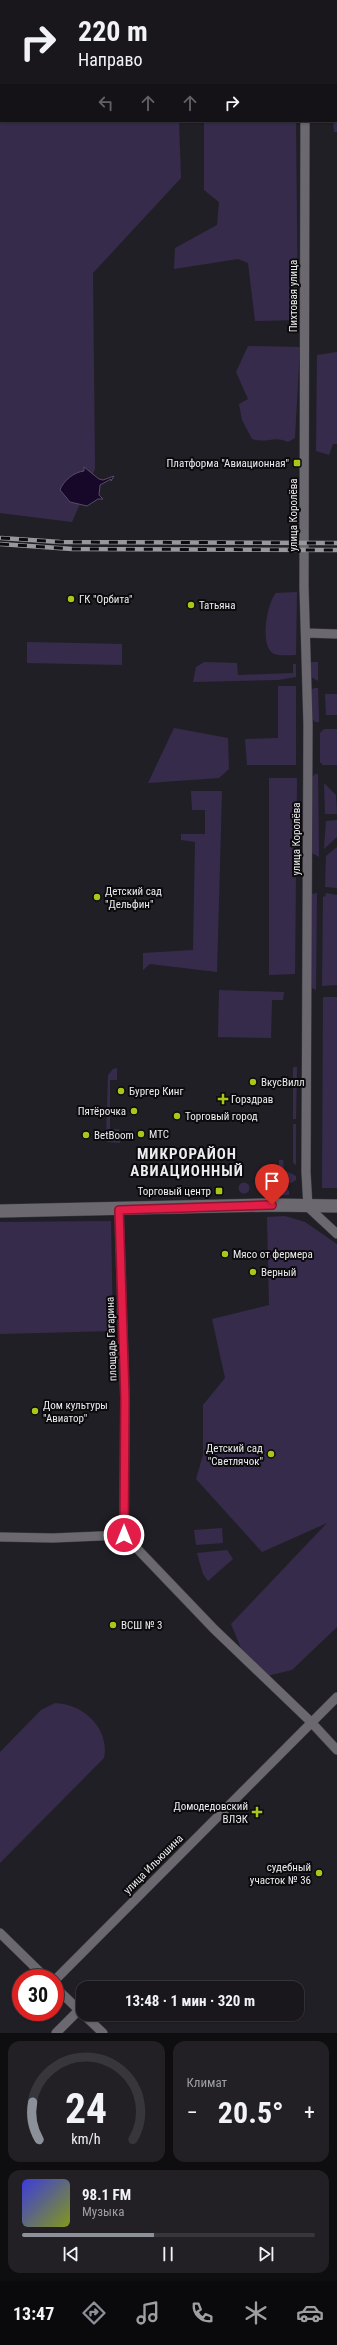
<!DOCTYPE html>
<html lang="ru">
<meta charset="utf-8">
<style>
:root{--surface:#19171c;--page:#222025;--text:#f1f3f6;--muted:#9f9fa3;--line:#37363b;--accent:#8c9099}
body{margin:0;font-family:"Roboto Condensed",sans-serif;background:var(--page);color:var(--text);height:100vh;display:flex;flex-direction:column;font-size:15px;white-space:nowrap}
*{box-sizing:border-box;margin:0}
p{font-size:13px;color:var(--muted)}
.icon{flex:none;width:22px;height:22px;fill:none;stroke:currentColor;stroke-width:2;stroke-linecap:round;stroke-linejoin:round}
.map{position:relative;height:2033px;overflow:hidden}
.drawer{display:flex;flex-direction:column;gap:8px;padding:8px;background:#0e0d0f;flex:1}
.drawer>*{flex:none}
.top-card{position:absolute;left:0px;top:0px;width:337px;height:122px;box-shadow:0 1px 3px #0004,0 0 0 1px var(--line);background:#19171c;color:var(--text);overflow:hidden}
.speed{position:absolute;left:12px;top:1969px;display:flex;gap:8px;font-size:20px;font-weight:700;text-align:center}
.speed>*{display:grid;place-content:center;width:52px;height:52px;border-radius:50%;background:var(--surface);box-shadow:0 1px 3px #0004,0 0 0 1px var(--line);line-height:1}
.speed .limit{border:6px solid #d22;background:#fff;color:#111}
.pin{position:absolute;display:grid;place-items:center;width:34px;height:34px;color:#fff;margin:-41px -17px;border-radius:50% 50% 50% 0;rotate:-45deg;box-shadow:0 0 4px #0007}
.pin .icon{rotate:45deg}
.me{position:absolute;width:44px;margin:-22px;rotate:0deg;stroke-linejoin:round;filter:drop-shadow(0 0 3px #0008)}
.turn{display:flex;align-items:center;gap:14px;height:84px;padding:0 12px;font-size:18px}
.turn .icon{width:52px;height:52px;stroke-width:2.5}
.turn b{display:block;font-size:28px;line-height:34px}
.lanes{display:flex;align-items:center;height:38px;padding:0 12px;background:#0003;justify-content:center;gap:20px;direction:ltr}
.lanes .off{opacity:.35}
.big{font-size:30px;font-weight:700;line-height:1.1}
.drawer .widget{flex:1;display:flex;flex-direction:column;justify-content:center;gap:6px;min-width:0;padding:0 14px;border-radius:12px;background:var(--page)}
.drawer .dial{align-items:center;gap:0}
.dial svg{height:104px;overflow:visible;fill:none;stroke:var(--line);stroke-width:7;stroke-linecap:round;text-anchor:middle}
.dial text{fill:var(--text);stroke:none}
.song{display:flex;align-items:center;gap:12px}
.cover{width:48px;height:48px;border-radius:6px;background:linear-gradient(135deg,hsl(240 70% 55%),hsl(70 70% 35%))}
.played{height:4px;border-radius:2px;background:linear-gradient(90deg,var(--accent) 45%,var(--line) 45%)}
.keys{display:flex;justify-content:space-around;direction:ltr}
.heat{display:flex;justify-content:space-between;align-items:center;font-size:22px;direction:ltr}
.drawer .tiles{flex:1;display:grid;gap:8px;grid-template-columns:1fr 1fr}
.widget:last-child{grid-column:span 2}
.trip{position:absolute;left:76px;top:1981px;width:228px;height:40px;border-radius:12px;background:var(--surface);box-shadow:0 1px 3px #0004,0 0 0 1px var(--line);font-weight:700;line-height:40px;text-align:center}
.dock{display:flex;height:64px;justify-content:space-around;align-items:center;background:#0a090b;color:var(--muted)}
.dock .icon{width:28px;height:28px}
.dock .current{color:var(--accent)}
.dock b{font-size:18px;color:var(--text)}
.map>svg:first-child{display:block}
</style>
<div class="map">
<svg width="337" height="2033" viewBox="0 0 337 2033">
<rect width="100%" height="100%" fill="#211f26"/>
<!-- green -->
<path fill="#372b4c" d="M 0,0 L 174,0 L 1,1 L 1,121 L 179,121 L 181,178 L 93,273 L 95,469 L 72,522 L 0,513 Z
M 326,0 L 337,0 L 337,132 L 334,132 L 333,121 L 336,121 L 336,1 Z
M 204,121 L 296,121 L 298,320 L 255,321 L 248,263 L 238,259 L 174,269 L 175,248 L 217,225 L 219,202 L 204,190 Z
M 248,346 L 300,347 L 295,438 L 288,442 C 272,435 268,444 252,439 L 242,420 L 239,404 L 248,399 L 236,372 Z
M 337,352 L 337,444 L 333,444 L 329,455 L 316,451 L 317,355 Z
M 297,592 L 296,655 C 290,655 280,656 274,654 C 259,647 267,603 276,593 Z
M 27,642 L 122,644 L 122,665 L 27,663 Z
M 204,662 L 237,663 L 238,675 L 293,673 L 293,664 L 296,664 L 296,677 L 278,680 L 193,682 L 196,667 Z
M 311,662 L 318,662 L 318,681 L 311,677 Z
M 278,686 L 296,686 L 296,765 L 247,765 L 245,739 L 278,738 Z
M 314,688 L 318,688 L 319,722 L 315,722 L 312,718 L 311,690 Z
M 325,694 L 337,694 L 337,715 L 326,715 Z
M 174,728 L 228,738 L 229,769 L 219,778 L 148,783 Z
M 324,729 L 337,729 L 337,765 L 323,765 L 320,762 L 320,733 Z
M 315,774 L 318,774 L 319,857 L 312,853 L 312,777 Z
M 269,778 L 297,778 L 295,974 L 269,975 Z
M 324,783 L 336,795 L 337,814 L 325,814 Z
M 191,791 L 222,791 L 217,972 L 150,964 L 143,970 L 143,953 L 193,950 L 195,842 L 181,840 L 181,834 L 205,834 L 205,810 L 192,810 Z
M 337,820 L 337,837 L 324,849 L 326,821 Z
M 337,847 L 337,888 L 325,887 L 326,856 Z
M 317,893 L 316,990 L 312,988 L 312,894 Z
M 326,893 L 337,895 L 337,985 L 322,986 L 323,896 L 325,897 Z
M 219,990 L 284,992 L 283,1000 L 272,1000 L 271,1038 L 218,1037 Z
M 323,997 L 337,997 L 337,1188 L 322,1188 Z
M 293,1067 L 297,1067 L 296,1119 L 293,1119 Z
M 117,1068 L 117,1080 L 110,1080 L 110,1129 L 119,1129 L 120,1143 L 107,1142 L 106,1139 L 108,1075 L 113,1069 Z
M 293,1124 L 296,1124 L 296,1165 L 293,1163 Z
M 279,1160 L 283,1160 L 284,1170 L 296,1176 L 296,1180 L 291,1183 L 283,1182 L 279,1177 Z
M238.5 1188a5.5 5.5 0 1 1 11 0a5.5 5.5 0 1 1-11 0Z
M 272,1185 L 284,1186 L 289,1191 L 289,1195 L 269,1196 L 264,1191 Z
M 285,1216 L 305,1222 L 337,1244 L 337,1627 L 292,1670 L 267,1676 L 243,1653 L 231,1624 L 327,1523 L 262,1552 L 196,1479 L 203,1455 L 203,1405 L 225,1378 L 212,1319 L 269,1305 L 267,1217 Z
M 111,1221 L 113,1331 L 0,1334 L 0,1222 Z
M 222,1528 L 223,1543 L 196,1545 L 194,1530 Z
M 227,1550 L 233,1559 L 208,1581 L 203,1574 L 197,1553 Z
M 55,1703 C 84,1704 110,1729 104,1758 L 0,1863 L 0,1752 L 41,1710 Z"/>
<!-- water -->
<path fill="#17082a" stroke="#574c65" d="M 84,467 L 99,479 L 103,480 L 114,476 L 111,481 L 111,479 L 100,485 L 99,495 L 103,499 L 98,499 L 87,506 L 70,502 L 60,490 C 63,481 74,472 84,471 Z"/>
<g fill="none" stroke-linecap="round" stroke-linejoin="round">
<defs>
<path id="street" d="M 305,1 L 305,0
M 305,121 L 304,587 L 308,725 L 306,1172 L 308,1207 L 337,1234
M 306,633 L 337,634
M 119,1210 L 125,1397 L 124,1535
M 124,1535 L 214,1629 L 311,1722 L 337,1750
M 0,1537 L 53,1538 L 124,1535
M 0,1933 L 46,1978
M 55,1980 L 337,1697
M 55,1987 L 83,2014
M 83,2014 L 103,2033
M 56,2033 L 79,2010"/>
<path id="secondary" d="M 0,1211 L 271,1205 L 337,1206"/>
</defs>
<!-- street casing -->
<use href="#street" stroke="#3c3b40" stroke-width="10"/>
<!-- secondary casing -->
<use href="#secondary" stroke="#3c3b40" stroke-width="14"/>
<!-- street -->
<use href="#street" stroke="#6b6870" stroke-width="9"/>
<!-- secondary -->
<use href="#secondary" stroke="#6b6870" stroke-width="13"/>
<defs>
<path id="rail" d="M 1,538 L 60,542 L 337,543
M 0,544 L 72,549 L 337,550"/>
</defs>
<!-- rail casing -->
<use href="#rail" stroke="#98979c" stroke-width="4.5"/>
<!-- rail -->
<use href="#rail" stroke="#0b0a0c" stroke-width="3" stroke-dasharray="9" stroke-linecap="butt"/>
</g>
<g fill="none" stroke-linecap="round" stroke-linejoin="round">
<defs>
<path id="route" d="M 124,1535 L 125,1398 L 119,1210 L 272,1205"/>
</defs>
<!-- route casing -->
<use href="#route" stroke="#92132f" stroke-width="10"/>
<!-- route -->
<use href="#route" stroke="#e11d48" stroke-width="7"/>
</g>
<!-- markers -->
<g fill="#aac719" stroke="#0b0a0c" stroke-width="1.5">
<rect x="293" y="459" width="8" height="8" rx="2"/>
<circle cx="71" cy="599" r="4"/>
<circle cx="191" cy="605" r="4"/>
<circle cx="97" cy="897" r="4"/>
<circle cx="253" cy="1082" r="4"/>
<circle cx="121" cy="1091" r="4"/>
<path d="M221 1093h4v4h4v4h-4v4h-4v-4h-4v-4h4z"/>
<circle cx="134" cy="1111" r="4"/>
<circle cx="177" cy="1116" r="4"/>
<circle cx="141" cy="1134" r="4"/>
<circle cx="86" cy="1135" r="4"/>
<rect x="215" y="1187" width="8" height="8" rx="2"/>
<circle cx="225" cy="1254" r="4"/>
<circle cx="253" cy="1272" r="4"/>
<circle cx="35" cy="1411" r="4"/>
<circle cx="271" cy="1454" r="4"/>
<circle cx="113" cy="1625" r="4"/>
<path d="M255 1806h4v4h4v4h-4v4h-4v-4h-4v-4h4z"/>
<circle cx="319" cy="1873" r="4"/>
</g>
<g text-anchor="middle" stroke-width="4" stroke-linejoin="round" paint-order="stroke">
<!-- street labels -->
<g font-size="11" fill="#ecebef" stroke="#0b0a0c">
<text transform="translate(293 296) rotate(-90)" y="4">Пихтовая улица</text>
<text transform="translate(293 515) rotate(-90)" y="4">улица Королёва</text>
<text transform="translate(296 839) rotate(-90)" y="4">улица Королёва</text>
<text transform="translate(111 1339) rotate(-92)" y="4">площадь Гагарина</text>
<text transform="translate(153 1864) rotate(-45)" y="4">улица Ильюшина</text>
</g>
<!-- poi labels -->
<g font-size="11" fill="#ecebef" stroke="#0b0a0c" text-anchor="start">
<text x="289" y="467" text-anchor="end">Платформа "Авиационная"</text>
<text x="79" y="603">ГК "Орбита"</text>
<text x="199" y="609">Татьяна</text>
<text x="105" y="895">Детский сад<tspan x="105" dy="13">"Дельфин"</tspan></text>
<text x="261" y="1086">ВкусВилл</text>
<text x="129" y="1095">Бургер Кинг</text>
<text x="231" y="1103">Горздрав</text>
<text x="126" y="1115" text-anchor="end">Пятёрочка</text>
<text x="185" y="1120">Торговый город</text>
<text x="149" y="1138">МТС</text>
<text x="94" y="1139">BetBoom</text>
<text x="211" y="1195" text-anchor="end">Торговый центр</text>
<text x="233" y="1258">Мясо от фермера</text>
<text x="261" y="1276">Верный</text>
<text x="43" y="1409">Дом культуры<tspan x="43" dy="13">"Авиатор"</tspan></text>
<text x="263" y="1452" text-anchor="end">Детский сад<tspan x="263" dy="13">"Светлячок"</tspan></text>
<text x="121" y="1629">ВСШ № 3</text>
<text x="248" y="1810" text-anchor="end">Домодедовский<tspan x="248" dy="13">ВЛЭК</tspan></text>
<text x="311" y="1871" text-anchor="end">судебный<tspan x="311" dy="13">участок № 36</tspan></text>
</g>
<!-- district labels -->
<g font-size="15" font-weight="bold" letter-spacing="1" fill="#ecebef" stroke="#0b0a0c">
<text x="187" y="1159">МИКРОРАЙОН<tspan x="187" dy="17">АВИАЦИОННЫЙ</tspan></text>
</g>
</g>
</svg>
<div class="speed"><div class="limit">30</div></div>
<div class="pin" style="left:272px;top:1205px;background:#d93025"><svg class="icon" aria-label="arrive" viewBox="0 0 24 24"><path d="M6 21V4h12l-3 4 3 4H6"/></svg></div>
<svg class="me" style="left:124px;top:1535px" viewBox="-20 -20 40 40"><circle r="17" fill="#e11d48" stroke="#fff" stroke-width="3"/><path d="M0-11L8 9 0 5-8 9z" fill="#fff"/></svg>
<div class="trip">13:48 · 1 мин · 320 m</div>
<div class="top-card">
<div class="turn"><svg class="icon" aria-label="right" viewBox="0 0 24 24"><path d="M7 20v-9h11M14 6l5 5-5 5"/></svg><div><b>220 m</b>Направо</div></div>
<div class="lanes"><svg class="icon off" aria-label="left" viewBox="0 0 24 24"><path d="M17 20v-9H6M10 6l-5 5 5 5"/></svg><svg class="icon off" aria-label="ahead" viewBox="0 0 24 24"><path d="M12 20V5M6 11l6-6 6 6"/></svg><svg class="icon off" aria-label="ahead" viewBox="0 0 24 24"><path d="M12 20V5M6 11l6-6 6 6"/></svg><svg class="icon" aria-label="right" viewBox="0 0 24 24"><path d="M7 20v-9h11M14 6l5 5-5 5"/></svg></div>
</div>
</div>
<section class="drawer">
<div class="tiles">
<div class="widget dial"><svg viewBox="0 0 100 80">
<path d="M14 69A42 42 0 1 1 86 69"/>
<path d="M14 69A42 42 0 0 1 9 40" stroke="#8c9099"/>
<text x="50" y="56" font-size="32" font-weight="700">24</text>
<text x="50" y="72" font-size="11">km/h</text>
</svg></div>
<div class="widget"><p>Климат</p>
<div class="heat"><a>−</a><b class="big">20.5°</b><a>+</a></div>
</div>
<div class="widget">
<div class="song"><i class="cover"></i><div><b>98.1 FM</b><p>Музыка</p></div></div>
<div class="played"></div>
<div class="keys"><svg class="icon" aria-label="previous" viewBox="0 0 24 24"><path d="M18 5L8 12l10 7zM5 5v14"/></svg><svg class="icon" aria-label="pause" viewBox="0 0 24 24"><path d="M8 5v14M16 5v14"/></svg><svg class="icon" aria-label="next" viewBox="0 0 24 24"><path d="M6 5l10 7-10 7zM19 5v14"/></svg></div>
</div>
</div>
</section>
<nav class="dock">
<b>13:47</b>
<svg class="icon current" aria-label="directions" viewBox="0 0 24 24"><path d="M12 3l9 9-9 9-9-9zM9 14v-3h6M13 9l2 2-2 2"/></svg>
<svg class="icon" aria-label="music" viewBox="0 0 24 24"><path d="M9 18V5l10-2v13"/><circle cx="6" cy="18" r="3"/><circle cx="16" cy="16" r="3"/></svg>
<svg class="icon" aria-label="phone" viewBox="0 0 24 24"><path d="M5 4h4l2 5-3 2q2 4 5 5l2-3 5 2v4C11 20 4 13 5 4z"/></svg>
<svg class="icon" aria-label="climate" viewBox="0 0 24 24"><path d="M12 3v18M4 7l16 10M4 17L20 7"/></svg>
<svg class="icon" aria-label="car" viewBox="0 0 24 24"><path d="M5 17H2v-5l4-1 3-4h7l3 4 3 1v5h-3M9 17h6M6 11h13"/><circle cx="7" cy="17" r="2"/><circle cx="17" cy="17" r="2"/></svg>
</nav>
